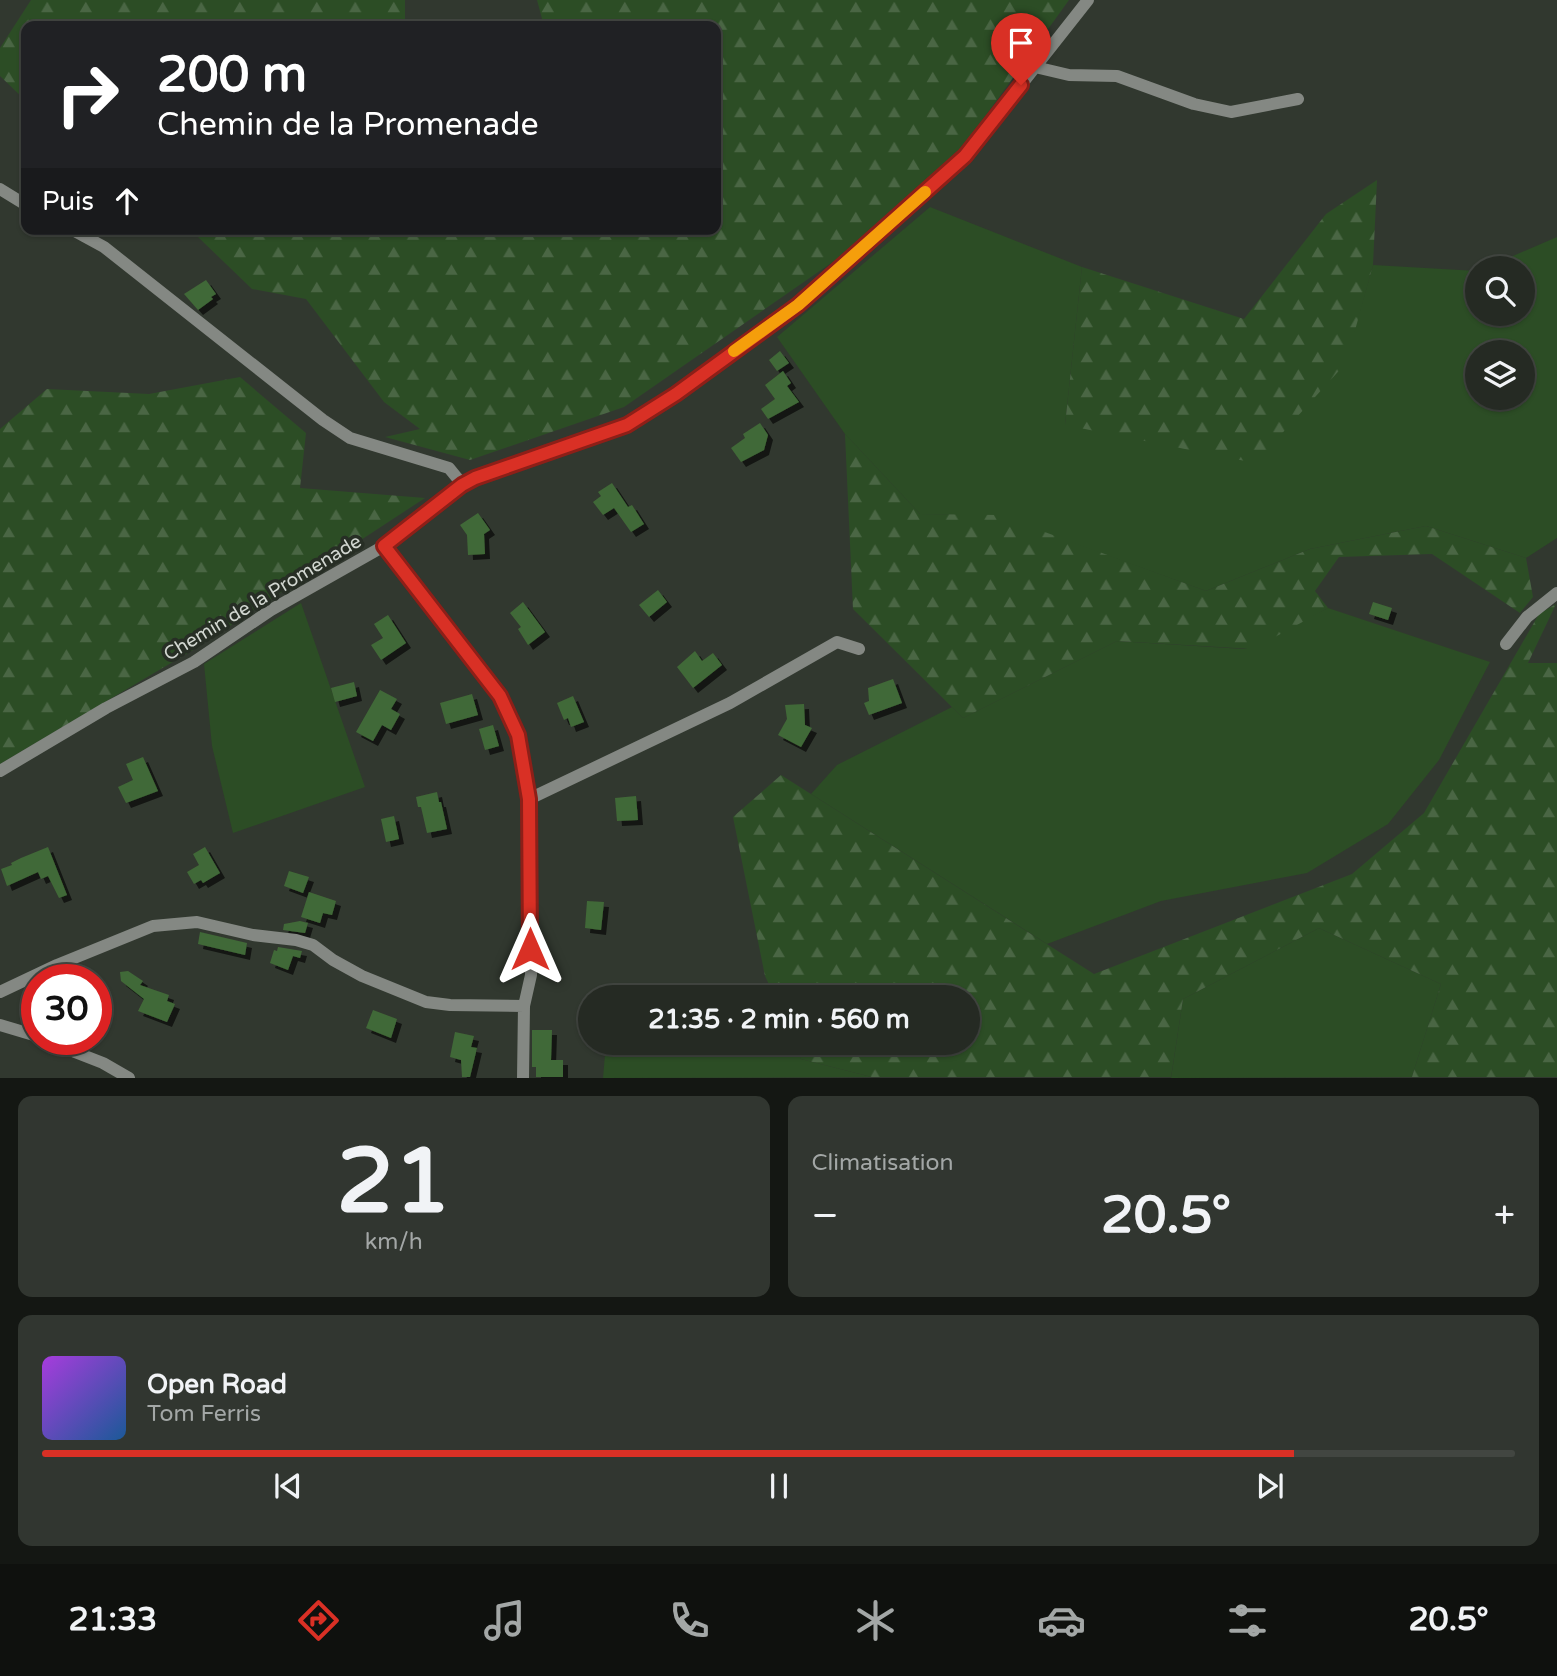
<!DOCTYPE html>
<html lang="fr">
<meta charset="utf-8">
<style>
:root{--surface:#252a23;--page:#313630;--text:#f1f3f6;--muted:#a3a7a6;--line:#424641;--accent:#d93025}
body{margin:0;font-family:"Varela Round",sans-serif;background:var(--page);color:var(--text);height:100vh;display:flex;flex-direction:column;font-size:26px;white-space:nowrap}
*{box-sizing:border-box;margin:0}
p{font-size:23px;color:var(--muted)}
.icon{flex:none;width:38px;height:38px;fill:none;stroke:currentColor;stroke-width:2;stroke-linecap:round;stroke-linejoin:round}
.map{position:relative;height:1078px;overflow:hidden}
.details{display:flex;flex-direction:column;gap:18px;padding:18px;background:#141713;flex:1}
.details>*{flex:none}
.top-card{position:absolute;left:21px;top:21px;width:700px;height:214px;border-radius:14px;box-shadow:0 2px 5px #0004,0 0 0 2px var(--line);background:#202124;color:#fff;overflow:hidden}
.tools{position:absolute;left:1465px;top:256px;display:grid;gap:14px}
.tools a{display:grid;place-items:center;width:70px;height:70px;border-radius:50%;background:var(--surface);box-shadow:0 2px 5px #0004,0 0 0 2px var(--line);font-size:35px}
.speed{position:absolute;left:21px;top:964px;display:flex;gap:14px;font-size:35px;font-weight:700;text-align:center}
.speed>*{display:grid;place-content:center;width:91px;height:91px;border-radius:50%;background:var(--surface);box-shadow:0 2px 5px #0004,0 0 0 2px var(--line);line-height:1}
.speed .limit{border:10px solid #d22;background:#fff;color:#111}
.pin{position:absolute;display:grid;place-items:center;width:60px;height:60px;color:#fff;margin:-72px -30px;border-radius:50% 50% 50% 0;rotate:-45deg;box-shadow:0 0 7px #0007}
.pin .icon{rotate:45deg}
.me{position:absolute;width:77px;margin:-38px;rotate:0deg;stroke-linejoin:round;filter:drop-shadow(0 0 5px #0008)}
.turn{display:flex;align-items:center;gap:24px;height:147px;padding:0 21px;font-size:32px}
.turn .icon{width:91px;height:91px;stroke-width:2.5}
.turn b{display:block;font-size:49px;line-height:60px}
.then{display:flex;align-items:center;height:66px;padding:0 21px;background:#0003;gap:14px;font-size:26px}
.big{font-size:52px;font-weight:800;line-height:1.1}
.details .card{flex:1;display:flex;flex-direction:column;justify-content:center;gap:10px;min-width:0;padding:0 24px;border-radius:14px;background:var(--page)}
.details .dial{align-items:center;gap:0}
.dial b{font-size:91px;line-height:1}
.song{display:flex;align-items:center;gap:21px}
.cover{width:84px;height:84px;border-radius:10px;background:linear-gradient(135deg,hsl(280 70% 55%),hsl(210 70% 35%))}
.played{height:7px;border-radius:4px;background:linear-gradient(90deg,var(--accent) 85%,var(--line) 85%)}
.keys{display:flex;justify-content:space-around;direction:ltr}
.heat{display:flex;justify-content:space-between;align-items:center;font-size:38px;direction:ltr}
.details .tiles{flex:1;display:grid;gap:18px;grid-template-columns:1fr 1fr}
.card:last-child{grid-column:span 2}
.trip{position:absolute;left:578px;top:985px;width:402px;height:70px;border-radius:35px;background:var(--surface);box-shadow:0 2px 5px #0004,0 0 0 2px var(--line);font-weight:800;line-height:70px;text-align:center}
.tab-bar{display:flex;height:112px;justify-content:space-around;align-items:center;background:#0f110e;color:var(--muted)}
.tab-bar .icon{width:49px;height:49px}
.tab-bar .selected{color:var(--accent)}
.tab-bar b{font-size:32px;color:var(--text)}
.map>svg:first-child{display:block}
</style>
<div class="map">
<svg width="1557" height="1078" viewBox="0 0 1557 1078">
<defs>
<pattern id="forest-firs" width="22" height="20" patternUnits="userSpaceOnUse" patternTransform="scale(1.75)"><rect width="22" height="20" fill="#2c4d25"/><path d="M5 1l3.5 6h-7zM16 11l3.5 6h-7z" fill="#4a6644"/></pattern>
<filter id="shadow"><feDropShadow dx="5" dy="5" stdDeviation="0" flood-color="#0009"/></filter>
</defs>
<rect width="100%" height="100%" fill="#31382f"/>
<!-- grass -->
<path fill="#2c4d25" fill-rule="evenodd" d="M 930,207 L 1082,267 L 1065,425 L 1345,363 L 1373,265 L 1477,271 L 1477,313 L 1522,313 L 1522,268 L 1485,268 L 1557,237 L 1557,538 L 1526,558 L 1426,526 L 1310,549 L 1206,591 L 998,516 L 920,514 L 845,434 L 777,337 ZM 1477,352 L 1522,352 L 1522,397 L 1477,397 Z
M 301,603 L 365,787 L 233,833 L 212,746 L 204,664 Z
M 1328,608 L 1490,662 L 1439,760 L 1388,824 L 1307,873 L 1161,901 L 1047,944 L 811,794 L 837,765 L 952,707 L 963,718 L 1117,641 L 1245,649 Z
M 1319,928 L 1441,984 L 1412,1077 L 1171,1078 L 1183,999 Z
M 606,1043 L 794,1043 L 801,1059 L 872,1077 L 603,1078 Z"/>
<!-- forest -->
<path fill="url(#forest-firs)" d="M 31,0 L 405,0 L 405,26 L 26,26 L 26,101 L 0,76 L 0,48 Z
M 537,0 L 1069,0 L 963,147 L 847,252 L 624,407 L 470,460 L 385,437 L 420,429 L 384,402 L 306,299 L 252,289 L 198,237 L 208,229 L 716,229 L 716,26 L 544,26 Z
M 1377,180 L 1373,265 L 1346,363 L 1255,463 L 1065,425 L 1082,267 L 1244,319 L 1326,214 Z
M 240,377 L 306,433 L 300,488 L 425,498 L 193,650 L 0,764 L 0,429 L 47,389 L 149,394 Z
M 845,434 L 920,514 L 998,515 L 1206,591 L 1310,549 L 1426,526 L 1526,558 L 1533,597 L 1520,613 L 1432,554 L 1339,557 L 1315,591 L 1328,608 L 1253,649 L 1117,641 L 963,718 L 853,609 Z
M 1556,604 L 1528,663 L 1557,663 L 1557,1077 L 1412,1077 L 1441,984 L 1319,928 L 1183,999 L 1171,1077 L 872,1077 L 801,1059 L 794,1043 L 968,1043 L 968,998 L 775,997 L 765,976 L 733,817 L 781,775 L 1094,974 L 1352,874 L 1424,813 L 1539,614 Z"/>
<!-- building -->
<path fill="#406937" filter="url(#shadow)" d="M 206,280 L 216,294 L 211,297 L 213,299 L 198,310 L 184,294 Z
M 780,351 L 789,363 L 777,371 L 769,360 Z
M 783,371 L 791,383 L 787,386 L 799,402 L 768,419 L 761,409 L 775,399 L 765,385 Z
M 760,423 L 768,435 L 764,450 L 741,462 L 731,448 L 745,438 L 743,434 Z
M 612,483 L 628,507 L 632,505 L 644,524 L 631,532 L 614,508 L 603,515 L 593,502 L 601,496 L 598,492 Z
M 478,513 L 490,530 L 484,534 L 485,554 L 468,555 L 467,535 L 460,525 Z
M 658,590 L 667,602 L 649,617 L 639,605 Z
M 523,602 L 545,632 L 528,645 L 518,629 L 521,627 L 510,613 Z
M 1373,602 L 1392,608 L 1388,620 L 1369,614 Z
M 388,615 L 406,643 L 381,660 L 371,645 L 383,638 L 374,624 Z
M 695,651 L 702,661 L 713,653 L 722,665 L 693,688 L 677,667 Z
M 893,679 L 902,703 L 869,715 L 864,703 L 869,701 L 868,688 Z
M 354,682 L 357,696 L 335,702 L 331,688 Z
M 380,690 L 397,699 L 391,709 L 400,714 L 391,730 L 382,725 L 373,741 L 356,732 Z
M 472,694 L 478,715 L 446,724 L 440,703 Z
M 573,696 L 584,722 L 571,727 L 568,718 L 564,720 L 557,703 Z
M 804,704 L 805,725 L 812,728 L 801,747 L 778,735 L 787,719 L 785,705 Z
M 493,725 L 499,746 L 485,750 L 479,729 Z
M 143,757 L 158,791 L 126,803 L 118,787 L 133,780 L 126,764 Z
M 437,792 L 439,802 L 441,802 L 447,829 L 427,833 L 421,807 L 418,807 L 416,797 Z
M 636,796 L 638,820 L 617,821 L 615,798 Z
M 394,816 L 399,839 L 386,842 L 381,819 Z
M 48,847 L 67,895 L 59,898 L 48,876 L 41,879 L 38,872 L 7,886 L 1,869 L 12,865 L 11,863 L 21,858 Z
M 205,847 L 220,873 L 203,883 L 201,880 L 194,884 L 187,872 L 199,865 L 193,854 Z
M 289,871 L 309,877 L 303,893 L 284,886 Z
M 309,892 L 336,901 L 332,915 L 323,913 L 320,923 L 301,917 Z
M 587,901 L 604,902 L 601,930 L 585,928 Z
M 300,921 L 308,923 L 305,933 L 283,930 L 284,924 Z
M 200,932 L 247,943 L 245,955 L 198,944 Z
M 278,947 L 302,951 L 300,958 L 293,956 L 288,970 L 270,963 L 274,950 L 277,951 Z
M 128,971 L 143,981 L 140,985 L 169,995 L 167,1001 L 175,1004 L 167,1022 L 138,1011 L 144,999 L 121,981 L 120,972 Z
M 373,1010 L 397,1019 L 391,1038 L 366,1028 Z
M 532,1030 L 552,1030 L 551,1060 L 563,1060 L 563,1077 L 536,1077 L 536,1067 L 532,1067 Z
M 455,1032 L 474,1036 L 471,1047 L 477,1048 L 470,1077 L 462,1077 L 461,1060 L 450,1057 Z"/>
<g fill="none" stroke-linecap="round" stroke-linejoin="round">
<!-- minor -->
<path stroke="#848883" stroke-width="12" d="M 1035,67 L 1069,75 L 1117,76 L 1194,104 L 1231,112 L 1298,99
M 0,189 L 26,205
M 71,229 L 104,247 L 323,420 L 350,438 L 449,468 L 462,484
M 384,546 L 501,696 L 518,735 L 529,799 L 531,975 L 524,1006 L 523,1078
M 1506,644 L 1527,617 L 1557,593
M 0,771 L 106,708 L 194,662 L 271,610 L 384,546 L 462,484 L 475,478 L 627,425 L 676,394 L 798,305 L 965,156 L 1088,0
M 529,799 L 730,703 L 837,642 L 859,649
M 0,992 L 57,965 L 153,926 L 197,922 L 253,935 L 296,940 L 313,945 L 333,960 L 362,976 L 426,1002 L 450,1005 L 524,1006
M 0,1025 L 37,1036
M 44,1040 L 103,1063 L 129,1078"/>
</g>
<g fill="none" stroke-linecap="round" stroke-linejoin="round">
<defs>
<path id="route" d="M 530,949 L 529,799 L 518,735 L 500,696 L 384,546 L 462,485 L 475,478 L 627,425 L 676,394 L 798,305 L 899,215 L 965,156 L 1021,85"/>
</defs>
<!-- route casing -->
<use href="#route" stroke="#8d1f18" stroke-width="18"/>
<!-- route -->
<use href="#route" stroke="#d93025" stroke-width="12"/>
<!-- slow -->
<path stroke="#f59e0b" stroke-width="12" d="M 734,351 L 798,305 L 925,192"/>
</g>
<g text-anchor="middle" stroke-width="7" stroke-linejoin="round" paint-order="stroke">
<!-- street labels -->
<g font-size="19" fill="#d2d7d1" stroke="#272e25">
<text transform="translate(262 597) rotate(-31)" y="7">Chemin de la Promenade</text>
</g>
</g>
</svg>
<div class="tools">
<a><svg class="icon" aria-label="search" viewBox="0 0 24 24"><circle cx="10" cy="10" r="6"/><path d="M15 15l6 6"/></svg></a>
<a><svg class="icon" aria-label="layers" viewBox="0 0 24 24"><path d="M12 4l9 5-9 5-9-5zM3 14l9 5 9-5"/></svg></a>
</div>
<div class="speed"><div class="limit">30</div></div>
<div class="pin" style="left:1021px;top:85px;background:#d93025"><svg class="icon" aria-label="arrive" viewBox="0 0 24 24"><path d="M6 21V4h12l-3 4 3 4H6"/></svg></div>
<svg class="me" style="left:530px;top:949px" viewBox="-20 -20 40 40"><path d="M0-17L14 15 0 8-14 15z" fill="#d93025" stroke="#fff" stroke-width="4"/></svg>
<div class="trip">21:35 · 2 min · 560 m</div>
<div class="top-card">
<div class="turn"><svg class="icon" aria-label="right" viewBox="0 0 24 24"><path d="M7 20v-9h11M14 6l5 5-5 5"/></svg><div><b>200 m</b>Chemin de la Promenade</div></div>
<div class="then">Puis<svg class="icon" aria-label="ahead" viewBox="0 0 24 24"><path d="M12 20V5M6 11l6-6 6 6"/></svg></div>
</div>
</div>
<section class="details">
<div class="tiles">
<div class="card dial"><b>21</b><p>km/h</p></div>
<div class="card"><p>Climatisation</p>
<div class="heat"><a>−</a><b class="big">20.5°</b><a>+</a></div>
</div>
<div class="card">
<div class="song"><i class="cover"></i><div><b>Open Road</b><p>Tom Ferris</p></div></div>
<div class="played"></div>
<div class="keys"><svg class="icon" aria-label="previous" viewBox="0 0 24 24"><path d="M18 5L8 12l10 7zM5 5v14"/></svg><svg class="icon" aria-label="pause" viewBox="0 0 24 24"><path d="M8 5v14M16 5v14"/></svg><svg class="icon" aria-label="next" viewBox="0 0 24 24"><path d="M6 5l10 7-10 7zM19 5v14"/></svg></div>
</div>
</div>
</section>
<nav class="tab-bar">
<b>21:33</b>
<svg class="icon selected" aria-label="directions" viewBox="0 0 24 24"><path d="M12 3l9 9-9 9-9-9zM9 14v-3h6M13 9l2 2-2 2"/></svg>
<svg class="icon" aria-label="music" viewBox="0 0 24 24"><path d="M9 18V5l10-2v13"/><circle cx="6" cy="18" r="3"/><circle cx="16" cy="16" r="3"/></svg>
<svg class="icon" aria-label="phone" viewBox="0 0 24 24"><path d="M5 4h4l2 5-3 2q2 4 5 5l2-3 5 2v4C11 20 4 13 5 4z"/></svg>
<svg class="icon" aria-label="climate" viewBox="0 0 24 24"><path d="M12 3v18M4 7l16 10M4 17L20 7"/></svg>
<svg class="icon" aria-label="car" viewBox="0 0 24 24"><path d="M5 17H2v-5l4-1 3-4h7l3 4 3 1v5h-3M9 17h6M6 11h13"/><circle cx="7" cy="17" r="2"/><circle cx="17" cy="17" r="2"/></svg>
<svg class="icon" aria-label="filters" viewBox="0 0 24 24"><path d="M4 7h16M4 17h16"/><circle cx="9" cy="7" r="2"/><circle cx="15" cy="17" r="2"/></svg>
<b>20.5°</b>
</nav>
